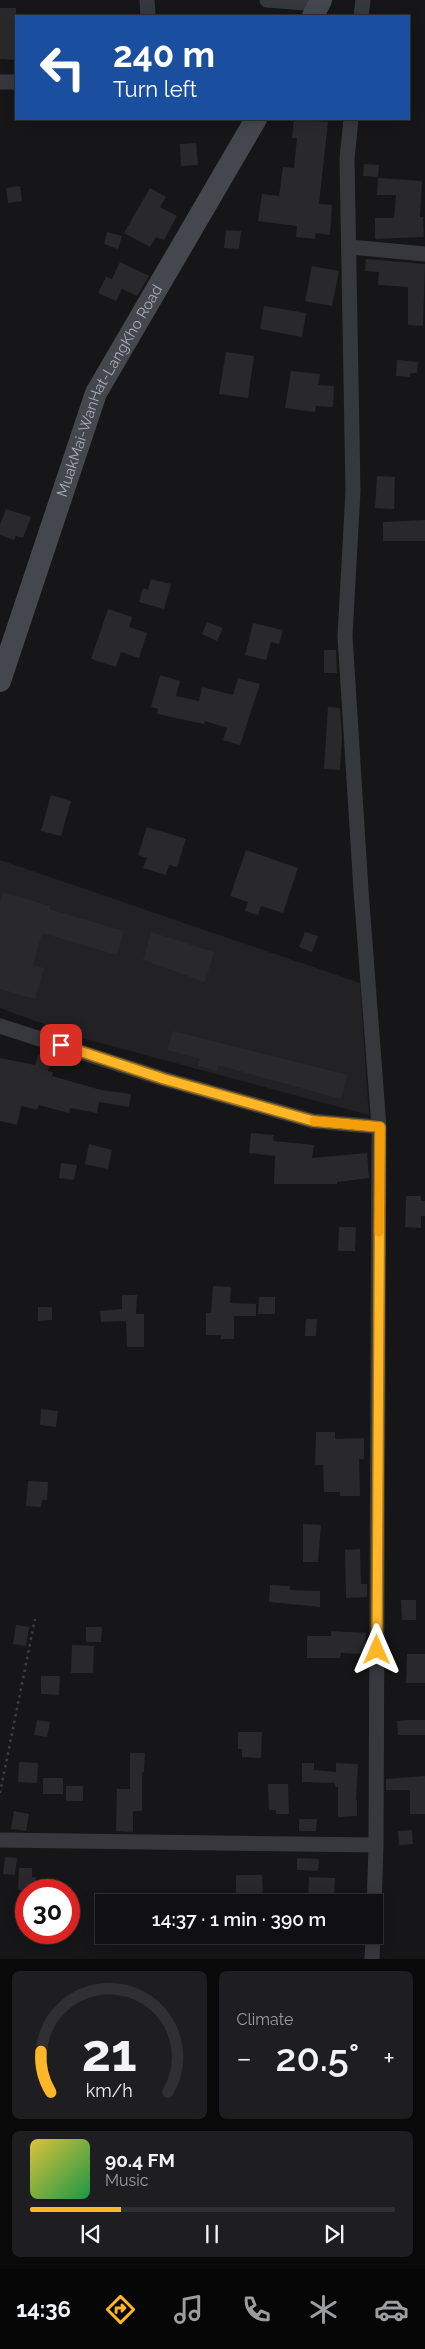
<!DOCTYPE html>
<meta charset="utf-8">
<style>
:root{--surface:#101012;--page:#1e1e20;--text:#f1f3f6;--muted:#9c9d9f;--line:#303032;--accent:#ffb627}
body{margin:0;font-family:Raleway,sans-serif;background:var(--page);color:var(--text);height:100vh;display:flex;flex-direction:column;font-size:19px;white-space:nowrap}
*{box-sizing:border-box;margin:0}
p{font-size:16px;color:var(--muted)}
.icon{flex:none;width:28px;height:28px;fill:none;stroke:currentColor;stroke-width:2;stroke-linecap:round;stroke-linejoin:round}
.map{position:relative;height:1959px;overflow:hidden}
.sheet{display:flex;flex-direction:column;gap:12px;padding:12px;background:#09090a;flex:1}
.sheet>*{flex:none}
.top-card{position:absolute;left:15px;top:15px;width:395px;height:105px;border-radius:0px;box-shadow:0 2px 12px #0003,0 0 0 1px var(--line);background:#1a4fa0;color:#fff;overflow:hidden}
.speed{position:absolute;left:15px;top:1879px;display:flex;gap:10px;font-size:25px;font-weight:700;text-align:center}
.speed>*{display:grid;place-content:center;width:65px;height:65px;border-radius:50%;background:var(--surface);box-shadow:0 2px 12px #0003,0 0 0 1px var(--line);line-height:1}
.speed .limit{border:8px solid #d22;background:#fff;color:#111}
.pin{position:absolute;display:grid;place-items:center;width:42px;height:42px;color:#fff;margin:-21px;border-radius:10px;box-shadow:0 2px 8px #0006}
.me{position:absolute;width:55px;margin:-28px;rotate:0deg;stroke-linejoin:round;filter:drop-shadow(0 0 4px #0008)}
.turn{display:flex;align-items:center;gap:18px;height:105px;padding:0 15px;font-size:22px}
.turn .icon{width:65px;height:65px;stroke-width:2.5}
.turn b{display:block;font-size:35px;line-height:42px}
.big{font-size:38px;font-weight:600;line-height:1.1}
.sheet .widget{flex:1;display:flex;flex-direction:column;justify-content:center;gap:8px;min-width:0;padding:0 18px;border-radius:8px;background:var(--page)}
.sheet .dial{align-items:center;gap:0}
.dial svg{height:130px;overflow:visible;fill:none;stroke:var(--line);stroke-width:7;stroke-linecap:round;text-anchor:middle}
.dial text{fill:var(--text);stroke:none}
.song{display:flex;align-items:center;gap:15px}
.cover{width:60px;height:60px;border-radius:8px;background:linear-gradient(135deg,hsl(50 70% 55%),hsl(140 70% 35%))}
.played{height:5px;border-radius:2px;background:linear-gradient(90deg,var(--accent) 25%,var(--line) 25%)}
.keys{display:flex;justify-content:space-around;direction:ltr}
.heat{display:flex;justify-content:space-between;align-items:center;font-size:28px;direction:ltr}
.sheet .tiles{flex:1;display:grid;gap:12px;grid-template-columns:1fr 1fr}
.widget:last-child{grid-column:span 2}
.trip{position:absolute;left:95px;top:1894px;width:288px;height:50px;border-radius:0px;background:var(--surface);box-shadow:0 2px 12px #0003,0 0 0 1px var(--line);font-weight:600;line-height:50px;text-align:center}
.menu{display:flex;height:80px;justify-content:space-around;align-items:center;background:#060607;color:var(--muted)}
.menu .icon{width:35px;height:35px}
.menu .current{color:var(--accent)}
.menu b{font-size:22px;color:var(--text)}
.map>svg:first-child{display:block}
</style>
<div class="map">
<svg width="425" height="1959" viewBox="0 0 425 1959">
<rect width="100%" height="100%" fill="#161618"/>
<!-- built -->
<path fill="#222225" d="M 0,860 L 360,983 L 369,1115 L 82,1038 L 0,1008 Z"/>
<!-- building -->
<path fill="#29292c" d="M 0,8 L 16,8 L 16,60 L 0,59 Z
M 294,119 L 328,122 L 319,204 L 332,205 L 330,235 L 316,233 L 315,239 L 296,237 L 297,226 L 258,221 L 262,194 L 279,196 L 283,167 L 294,168 L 297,138 L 292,138 Z
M 196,143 L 198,165 L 181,166 L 180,144 Z
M 364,164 L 379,165 L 378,177 L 363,176 Z
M 378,178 L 422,181 L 420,217 L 423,217 L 424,237 L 375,239 L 375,218 L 394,218 L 396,195 L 377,195 Z
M 20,186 L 22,201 L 8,203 L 6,188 Z
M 150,188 L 166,197 L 160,207 L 177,216 L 164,240 L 156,237 L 150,247 L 124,233 Z
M 226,230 L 241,231 L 239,249 L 224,248 Z
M 107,232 L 122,236 L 118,249 L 104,244 Z
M 366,259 L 425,264 L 423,326 L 408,325 L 408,287 L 378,285 L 379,272 L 365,271 Z
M 120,262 L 149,276 L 137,296 L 122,289 L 116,301 L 98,293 L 106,277 L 112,279 Z
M 312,266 L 339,271 L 332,306 L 305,301 Z
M 264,306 L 306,313 L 302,337 L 260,329 Z
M 226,352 L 254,356 L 248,398 L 219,394 Z
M 397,360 L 418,362 L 417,373 L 410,373 L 410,377 L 396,376 Z
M 291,371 L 320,374 L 318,385 L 334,386 L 333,407 L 316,406 L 315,412 L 285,408 Z
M 377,476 L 395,477 L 394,509 L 375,508 Z
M 6,509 L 31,517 L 23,538 L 16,536 L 14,540 L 0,535 L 0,525 Z
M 425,520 L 425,541 L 383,541 L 383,522 Z
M 151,579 L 171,584 L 164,609 L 139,602 L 143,588 L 148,590 Z
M 108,609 L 132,617 L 129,627 L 147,633 L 139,658 L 121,652 L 116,667 L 91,659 Z
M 207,622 L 223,628 L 217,641 L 202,634 Z
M 253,623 L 283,630 L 279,644 L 271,642 L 266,660 L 245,655 Z
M 324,650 L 336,650 L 337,673 L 324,673 Z
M 160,675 L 180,681 L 176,696 L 199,701 L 202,687 L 233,695 L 238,678 L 260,684 L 240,745 L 223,740 L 227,728 L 205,721 L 204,724 L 157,714 L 158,709 L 151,707 Z
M 328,707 L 340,708 L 342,738 L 340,770 L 324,769 Z
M 51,795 L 71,801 L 61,836 L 41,831 Z
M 147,827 L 186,839 L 177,867 L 169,865 L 166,875 L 143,868 L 147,858 L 138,855 Z
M 246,850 L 298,868 L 283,913 L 261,906 L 258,915 L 245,911 L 248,902 L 230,896 Z
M 3,892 L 50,906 L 49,909 L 124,931 L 117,955 L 42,933 L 33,965 L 44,968 L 35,999 L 0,989 L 0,901 Z
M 151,932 L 214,952 L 205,982 L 143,960 Z
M 305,932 L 318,936 L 312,952 L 299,947 Z
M 173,1031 L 347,1075 L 341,1099 L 218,1065 L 217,1071 L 198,1066 L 200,1059 L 167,1050 Z
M 38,1054 L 51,1057 L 48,1071 L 53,1072 L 52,1076 L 101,1090 L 131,1094 L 129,1107 L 99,1102 L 97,1113 L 70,1108 L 69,1113 L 39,1105 L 37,1110 L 21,1106 L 17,1125 L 0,1121 L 0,1058 L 35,1065 Z
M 251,1133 L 274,1135 L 273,1141 L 314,1145 L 312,1158 L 367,1153 L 369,1178 L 337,1182 L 337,1184 L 274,1184 L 275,1156 L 249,1153 Z
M 89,1144 L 112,1150 L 108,1169 L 85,1164 Z
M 61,1163 L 77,1165 L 74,1180 L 59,1178 Z
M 406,1196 L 421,1196 L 421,1201 L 425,1201 L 425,1216 L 421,1216 L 421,1228 L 405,1227 Z
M 339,1227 L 356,1227 L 355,1251 L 338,1251 Z
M 213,1286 L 231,1287 L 230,1303 L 256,1304 L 256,1316 L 234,1316 L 234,1339 L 221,1339 L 221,1335 L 206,1335 L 206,1313 L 211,1313 Z
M 122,1295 L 137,1295 L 136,1314 L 144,1314 L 144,1347 L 127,1347 L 126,1321 L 101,1322 L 100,1311 L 122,1309 Z
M 259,1297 L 275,1297 L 275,1314 L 258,1314 Z
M 38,1307 L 52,1307 L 52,1320 L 38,1321 Z
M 306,1319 L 317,1319 L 316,1336 L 305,1336 Z
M 41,1409 L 58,1411 L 56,1427 L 40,1425 Z
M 316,1432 L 335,1432 L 335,1439 L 364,1438 L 364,1459 L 359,1459 L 360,1496 L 340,1496 L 340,1492 L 324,1492 L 323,1465 L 315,1465 Z
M 28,1481 L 48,1482 L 47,1500 L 42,1500 L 41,1507 L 26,1506 Z
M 303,1524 L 321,1525 L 318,1562 L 303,1562 Z
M 360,1549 L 361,1584 L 367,1584 L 367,1597 L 346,1598 L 345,1550 Z
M 270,1585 L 290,1586 L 290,1590 L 320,1591 L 320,1607 L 269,1602 Z
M 401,1600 L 416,1600 L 416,1620 L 402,1620 Z
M 16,1625 L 29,1627 L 26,1646 L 13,1644 Z
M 86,1627 L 102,1627 L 101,1642 L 86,1642 Z
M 331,1631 L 366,1633 L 365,1654 L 341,1653 L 340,1658 L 307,1658 L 307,1636 L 331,1636 Z
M 72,1645 L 94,1646 L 93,1673 L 71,1673 Z
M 407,1654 L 425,1654 L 425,1683 L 406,1683 Z
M 41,1676 L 60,1676 L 59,1695 L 41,1694 Z
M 37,1720 L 50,1722 L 47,1737 L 34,1735 Z
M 410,1720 L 425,1720 L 425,1735 L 398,1735 L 397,1721 Z
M 238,1732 L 262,1732 L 261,1758 L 242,1757 L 242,1749 L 238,1749 Z
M 130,1753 L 145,1753 L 144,1772 L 142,1772 L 142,1811 L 133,1811 L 133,1832 L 116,1831 L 117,1789 L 130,1789 Z
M 19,1762 L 38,1763 L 37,1783 L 18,1782 Z
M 302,1763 L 314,1763 L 314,1770 L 336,1772 L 336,1763 L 358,1764 L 356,1800 L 357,1800 L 357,1816 L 338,1817 L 338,1787 L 335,1787 L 335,1783 L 302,1782 Z
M 425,1776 L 425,1814 L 410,1814 L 410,1790 L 386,1790 L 386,1779 Z
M 43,1778 L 63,1778 L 63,1794 L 43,1794 Z
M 268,1784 L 288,1784 L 289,1814 L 276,1814 L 276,1810 L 269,1810 Z
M 66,1786 L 83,1786 L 83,1801 L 66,1801 Z
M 14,1811 L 29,1814 L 26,1831 L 11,1829 Z
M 299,1819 L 317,1819 L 316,1831 L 299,1831 Z
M 412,1830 L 413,1844 L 399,1845 L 398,1831 Z
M 5,1857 L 17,1858 L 15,1875 L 3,1874 Z
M 297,1858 L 319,1859 L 318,1871 L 297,1870 Z
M 19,1868 L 32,1868 L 32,1877 L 36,1877 L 36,1890 L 18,1890 Z
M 236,1875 L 262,1875 L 263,1902 L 236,1902 Z
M 309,1877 L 335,1878 L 334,1900 L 308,1899 Z"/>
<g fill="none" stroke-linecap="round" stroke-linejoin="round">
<!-- path -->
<path stroke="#3d3f45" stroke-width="2.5" stroke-dasharray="2.5 4" stroke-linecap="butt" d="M 0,1793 L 35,1619"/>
<!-- minor -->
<path stroke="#37383e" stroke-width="15" d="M 147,0 L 148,16
M 267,0 L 319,4
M 361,16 L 363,0
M 0,82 L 16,82
M 351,119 L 347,159 L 353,491 L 345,636 L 361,890 L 379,1127 L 376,1845 L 374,1909
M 350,247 L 425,254
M 0,1026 L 164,1079 L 313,1121 L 379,1127
M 0,1840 L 376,1845
M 372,1959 L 373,1935"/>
<!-- secondary -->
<g stroke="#44474e" stroke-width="22">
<path d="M 313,16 L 321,0"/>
<path id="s1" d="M 0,681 L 96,393 L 256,119"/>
</g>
</g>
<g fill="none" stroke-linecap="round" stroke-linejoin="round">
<defs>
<path id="route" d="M 61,1045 L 164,1079 L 313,1121 L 380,1127 L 377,1650"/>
</defs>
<!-- route casing -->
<use href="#route" stroke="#a67619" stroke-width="12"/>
<!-- route -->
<use href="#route" stroke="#ffb627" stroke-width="9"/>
<!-- slow -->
<path stroke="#f59e0b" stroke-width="9" d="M 314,1121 L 380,1127 L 379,1232"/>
</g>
<g text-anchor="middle" stroke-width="5" stroke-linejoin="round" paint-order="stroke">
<!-- street labels -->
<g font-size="15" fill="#a7adb9" stroke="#111113">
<text dy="5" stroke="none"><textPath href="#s1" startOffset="311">MuakMai-WanHat-LangKho Road</textPath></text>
</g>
</g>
</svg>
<div class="speed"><div class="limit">30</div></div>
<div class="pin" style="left:61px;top:1045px;background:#d93025"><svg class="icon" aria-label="arrive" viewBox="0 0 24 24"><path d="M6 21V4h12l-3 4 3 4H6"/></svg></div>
<svg class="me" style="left:377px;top:1650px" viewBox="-20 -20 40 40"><path d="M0-17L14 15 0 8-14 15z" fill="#ffb627" stroke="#fff" stroke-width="4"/></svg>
<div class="trip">14:37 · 1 min · 390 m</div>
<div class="top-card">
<div class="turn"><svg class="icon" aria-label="left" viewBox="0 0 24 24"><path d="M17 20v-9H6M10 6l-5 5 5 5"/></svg><div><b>240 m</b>Turn left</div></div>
</div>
</div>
<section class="sheet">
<div class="tiles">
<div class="widget dial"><svg viewBox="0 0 100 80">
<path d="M14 69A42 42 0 1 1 86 69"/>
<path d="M14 69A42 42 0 0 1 8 44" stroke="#ffb627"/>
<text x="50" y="56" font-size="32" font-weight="700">21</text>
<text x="50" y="72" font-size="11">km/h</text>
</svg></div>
<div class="widget"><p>Climate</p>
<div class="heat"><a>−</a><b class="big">20.5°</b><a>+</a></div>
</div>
<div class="widget">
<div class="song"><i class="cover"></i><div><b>90.4 FM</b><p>Music</p></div></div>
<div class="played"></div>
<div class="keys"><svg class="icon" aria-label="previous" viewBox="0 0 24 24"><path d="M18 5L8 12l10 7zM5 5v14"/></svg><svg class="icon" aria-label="pause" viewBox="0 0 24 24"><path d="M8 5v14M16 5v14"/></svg><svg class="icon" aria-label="next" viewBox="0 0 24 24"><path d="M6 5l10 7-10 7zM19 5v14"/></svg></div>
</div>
</div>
</section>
<nav class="menu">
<b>14:36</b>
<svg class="icon current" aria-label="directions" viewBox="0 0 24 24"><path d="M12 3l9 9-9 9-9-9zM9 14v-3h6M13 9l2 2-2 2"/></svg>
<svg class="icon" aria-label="music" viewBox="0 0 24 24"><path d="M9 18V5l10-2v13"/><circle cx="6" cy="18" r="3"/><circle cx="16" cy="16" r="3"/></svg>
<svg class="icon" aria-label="phone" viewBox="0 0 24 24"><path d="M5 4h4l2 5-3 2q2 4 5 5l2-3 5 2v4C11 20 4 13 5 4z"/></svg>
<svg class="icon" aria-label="climate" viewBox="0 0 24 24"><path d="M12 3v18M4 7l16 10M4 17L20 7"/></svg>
<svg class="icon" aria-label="car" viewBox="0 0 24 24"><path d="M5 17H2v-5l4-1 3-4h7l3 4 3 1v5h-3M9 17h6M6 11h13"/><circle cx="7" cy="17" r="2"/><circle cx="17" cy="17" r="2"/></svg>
</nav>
